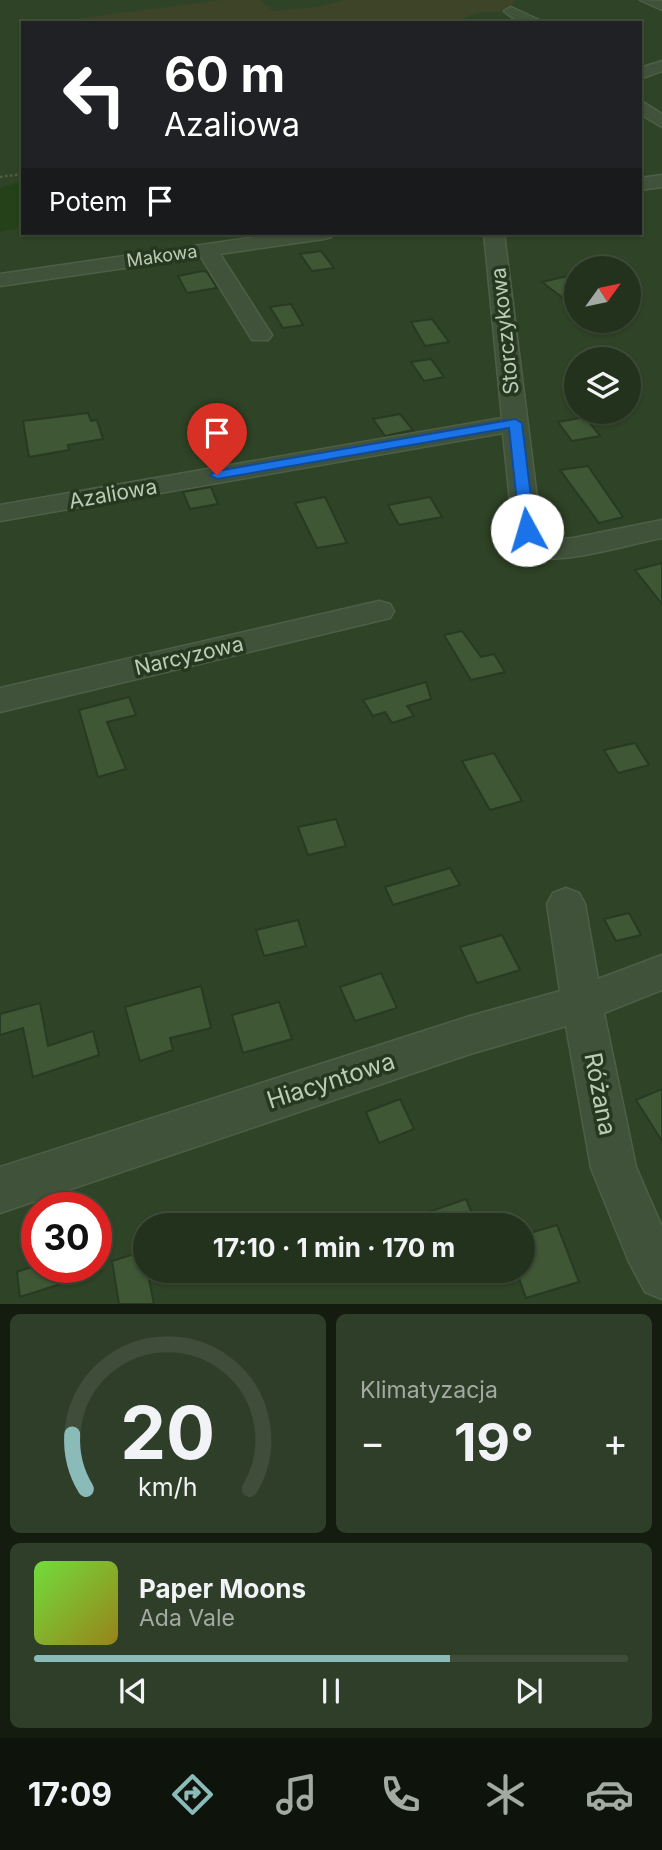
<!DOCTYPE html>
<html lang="pl">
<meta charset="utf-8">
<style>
:root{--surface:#23321c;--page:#2f3e29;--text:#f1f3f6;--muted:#a3aaa3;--line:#404d3b;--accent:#8bbbb9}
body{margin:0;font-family:Inter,sans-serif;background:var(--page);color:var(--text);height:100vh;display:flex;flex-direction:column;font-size:26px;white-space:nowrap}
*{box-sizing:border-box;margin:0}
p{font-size:23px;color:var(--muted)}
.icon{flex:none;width:38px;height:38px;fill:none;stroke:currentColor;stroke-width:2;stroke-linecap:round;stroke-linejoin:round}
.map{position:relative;height:1304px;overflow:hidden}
.panel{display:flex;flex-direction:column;gap:10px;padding:10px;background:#131c0f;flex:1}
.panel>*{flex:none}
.top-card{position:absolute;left:21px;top:21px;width:621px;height:214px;border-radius:0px;box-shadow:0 2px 5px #0004,0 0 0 2px var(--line);background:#202124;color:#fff;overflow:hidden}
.needle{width:46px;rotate:57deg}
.tools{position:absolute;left:564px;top:256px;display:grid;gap:14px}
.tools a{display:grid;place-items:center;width:77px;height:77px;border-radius:50%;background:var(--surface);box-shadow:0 2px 5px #0004,0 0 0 2px var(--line);font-size:35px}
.speed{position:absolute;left:21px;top:1192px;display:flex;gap:14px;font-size:35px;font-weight:700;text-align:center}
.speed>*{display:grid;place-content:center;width:91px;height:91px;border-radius:50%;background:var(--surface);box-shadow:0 2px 5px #0004,0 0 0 2px var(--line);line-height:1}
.speed .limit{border:10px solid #d22;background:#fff;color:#111}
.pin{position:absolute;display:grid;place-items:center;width:60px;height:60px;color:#fff;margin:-72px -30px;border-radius:50% 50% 50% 0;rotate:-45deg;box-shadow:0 0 7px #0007}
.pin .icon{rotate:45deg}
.me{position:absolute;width:77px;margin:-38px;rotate:354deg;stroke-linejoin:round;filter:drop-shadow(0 0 5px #0008)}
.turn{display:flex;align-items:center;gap:24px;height:147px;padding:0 28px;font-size:32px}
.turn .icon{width:91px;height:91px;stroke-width:2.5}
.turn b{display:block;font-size:49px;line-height:60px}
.then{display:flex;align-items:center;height:66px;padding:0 28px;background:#0003;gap:14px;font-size:26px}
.big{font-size:52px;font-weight:700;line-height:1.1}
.panel .card{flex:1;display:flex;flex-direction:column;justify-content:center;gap:10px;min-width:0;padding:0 24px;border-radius:10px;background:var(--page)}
.panel .dial{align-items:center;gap:0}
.dial svg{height:182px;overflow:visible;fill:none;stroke:var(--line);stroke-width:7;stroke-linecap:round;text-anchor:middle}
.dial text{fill:var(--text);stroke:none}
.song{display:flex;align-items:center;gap:21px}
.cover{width:84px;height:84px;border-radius:10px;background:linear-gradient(135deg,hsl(100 70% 55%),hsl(50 70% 35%))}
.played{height:7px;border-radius:4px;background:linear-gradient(90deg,var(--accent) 70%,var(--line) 70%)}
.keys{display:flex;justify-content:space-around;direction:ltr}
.heat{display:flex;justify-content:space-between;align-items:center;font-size:38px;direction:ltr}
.panel .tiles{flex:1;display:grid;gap:10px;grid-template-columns:1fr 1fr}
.card:last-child{grid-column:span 2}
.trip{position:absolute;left:133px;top:1213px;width:402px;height:70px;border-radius:35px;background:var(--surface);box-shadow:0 2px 5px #0004,0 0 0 2px var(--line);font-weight:700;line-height:70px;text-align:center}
.tabs{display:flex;height:112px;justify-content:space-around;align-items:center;background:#0e140b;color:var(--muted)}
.tabs .icon{width:49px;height:49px}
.tabs .on{color:var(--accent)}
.tabs b{font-size:32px;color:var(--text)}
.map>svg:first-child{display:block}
</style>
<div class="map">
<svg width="662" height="1304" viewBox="0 0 662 1304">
<rect width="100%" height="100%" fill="#2f4326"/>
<!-- green -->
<path fill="#3d4428" d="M 222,0 L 260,0 L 273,11 L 316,7 L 346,0 L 515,0 L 508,11 L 476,13 L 452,23 L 84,23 L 81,18 Z"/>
<!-- water -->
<path fill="#244119" d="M 23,181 L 23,221 L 16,229 L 0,232 L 0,188 Z"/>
<!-- building -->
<path fill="#3f5735" stroke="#283a21" stroke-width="2" d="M 321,251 L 334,268 L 312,271 L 300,254 Z
M 202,271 L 207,272 L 217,288 L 187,293 L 178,276 Z
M 576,274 L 576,308 L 542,282 Z
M 291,304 L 303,325 L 283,328 L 270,307 Z
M 432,319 L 449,342 L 425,346 L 411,322 Z
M 431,359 L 444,377 L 424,381 L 411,362 Z
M 88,413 L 91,421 L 97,420 L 103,439 L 68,445 L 69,450 L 29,457 L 23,421 Z
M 400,414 L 413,430 L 385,436 L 373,419 Z
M 585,417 L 600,436 L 572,441 L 558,422 Z
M 588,466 L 623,517 L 599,523 L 560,470 Z
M 211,487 L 218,504 L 190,509 L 183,492 Z
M 325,497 L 347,543 L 317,548 L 295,503 Z
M 430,497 L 442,517 L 399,525 L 388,505 Z
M 662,563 L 662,604 L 635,570 Z
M 462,631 L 481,657 L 494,654 L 505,672 L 471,680 L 444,635 Z
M 426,682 L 431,699 L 407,706 L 414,716 L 392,723 L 385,712 L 373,716 L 363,700 Z
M 129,697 L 136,715 L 107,722 L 126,769 L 98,777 L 79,710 Z
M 635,743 L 649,765 L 618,773 L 604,750 Z
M 494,753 L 522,801 L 490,810 L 462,761 Z
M 336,819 L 346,846 L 308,855 L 298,827 Z
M 450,868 L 460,885 L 393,905 L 385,887 Z
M 629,913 L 641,935 L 616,941 L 604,919 Z
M 298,920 L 306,946 L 264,956 L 256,930 Z
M 502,935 L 520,970 L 477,983 L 460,947 Z
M 381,973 L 397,1008 L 355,1021 L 340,987 Z
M 201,986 L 211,1028 L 170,1038 L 173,1050 L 140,1061 L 125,1007 Z
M 279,1002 L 292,1039 L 243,1053 L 232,1015 Z
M 40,1003 L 48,1046 L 93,1031 L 99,1055 L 33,1077 L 23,1028 L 0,1035 L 0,1014 Z
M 662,1089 L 662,1141 L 636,1100 Z
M 400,1099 L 414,1129 L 379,1143 L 366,1112 Z
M 466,1199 L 477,1225 L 401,1225 L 400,1222 Z
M 557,1225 L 579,1282 L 526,1298 L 516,1270 L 523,1270 L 523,1235 Z
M 144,1251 L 145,1270 L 147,1270 L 154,1304 L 119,1304 L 112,1261 Z
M 31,1267 L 100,1267 L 101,1271 L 20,1297 L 17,1272 Z"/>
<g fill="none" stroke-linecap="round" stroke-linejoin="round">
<defs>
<path id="minor" d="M 640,0 L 662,1 L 662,10 Z
M 511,7 L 539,20 L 541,23 C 526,23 515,22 504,11 Z
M 662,61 L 662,71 L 640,79 L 640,68 Z
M 640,100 L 662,114 L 662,127 L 640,114 Z
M 662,175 L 662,187 L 640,190 L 640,178 Z
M 283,233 L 334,233 L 331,237 L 324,239 L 220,254 L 272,335 L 268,340 L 252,340 L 201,257 L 0,286 L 0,274 Z
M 484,233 L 504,233 L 541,530 L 546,540 L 573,538 L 662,520 L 662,538 C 624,545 563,566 526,556 L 513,530 L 503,433 L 0,521 L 0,505 L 502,418 Z
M 379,601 L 390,604 L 394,611 L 390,618 L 0,712 L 0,688 Z
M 566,888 L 579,893 L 585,904 L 598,979 L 662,955 L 662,990 L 604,1013 L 636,1167 L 662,1227 L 662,1299 L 645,1292 L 629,1262 L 591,1168 L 566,1026 L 470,1054 L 0,1213 L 0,1167 L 470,1016 L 560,991 L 547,904 L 553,893 Z"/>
</defs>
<!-- minor casing -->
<use href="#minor" stroke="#4d5f47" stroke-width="3"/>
<!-- path -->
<path stroke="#565b42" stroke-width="2.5" stroke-dasharray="2.5 2.5" stroke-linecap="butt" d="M 0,177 L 23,174"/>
<!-- minor -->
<use href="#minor" fill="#41523b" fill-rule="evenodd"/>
</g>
<!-- route -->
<path fill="#1a73e8" stroke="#114b97" stroke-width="2" d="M 515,419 L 522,423 L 535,530 L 527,534 L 520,530 L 509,428 L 217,479 L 210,475 L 217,471 Z"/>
<g text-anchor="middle" stroke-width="7" stroke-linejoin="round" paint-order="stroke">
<!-- far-street labels -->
<g font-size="18" fill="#bdccb8" stroke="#26381f">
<text transform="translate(162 256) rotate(-8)" y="6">Makowa</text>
</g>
<!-- street labels -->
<g font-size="21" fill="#bdccb8" stroke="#26381f">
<text transform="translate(505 331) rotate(-96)" y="7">Storczykowa</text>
<text transform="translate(113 494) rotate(-10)" y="7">Azaliowa</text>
<text transform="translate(189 656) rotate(-13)" y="7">Narcyzowa</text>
</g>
<!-- near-street labels -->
<g font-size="24" fill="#bdccb8" stroke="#26381f">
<text transform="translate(331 1081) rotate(-18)" y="8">Hiacyntowa</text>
<text transform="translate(600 1094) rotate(79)" y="8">Różana</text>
</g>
</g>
</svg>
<div class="tools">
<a><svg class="needle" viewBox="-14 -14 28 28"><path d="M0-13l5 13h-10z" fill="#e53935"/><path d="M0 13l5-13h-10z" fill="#a3aaa3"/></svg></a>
<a><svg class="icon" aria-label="layers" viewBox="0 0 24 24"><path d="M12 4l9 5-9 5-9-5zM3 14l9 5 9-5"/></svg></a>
</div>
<div class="speed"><div class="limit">30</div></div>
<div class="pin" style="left:217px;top:475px;background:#d93025"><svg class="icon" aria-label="arrive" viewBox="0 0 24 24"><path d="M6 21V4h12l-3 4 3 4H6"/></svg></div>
<svg class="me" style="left:527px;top:530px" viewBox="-20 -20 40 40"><circle r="19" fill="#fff"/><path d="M0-13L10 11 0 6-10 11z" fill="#1a73e8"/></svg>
<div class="trip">17:10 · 1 min · 170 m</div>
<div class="top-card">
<div class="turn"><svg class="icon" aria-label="left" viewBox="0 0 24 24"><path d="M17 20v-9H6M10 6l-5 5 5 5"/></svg><div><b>60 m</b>Azaliowa</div></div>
<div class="then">Potem<svg class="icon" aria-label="arrive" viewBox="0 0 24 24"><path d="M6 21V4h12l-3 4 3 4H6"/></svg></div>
</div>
</div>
<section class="panel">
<div class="tiles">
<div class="card dial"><svg viewBox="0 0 100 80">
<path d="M14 69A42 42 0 1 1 86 69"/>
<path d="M14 69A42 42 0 0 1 8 45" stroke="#8bbbb9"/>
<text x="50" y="56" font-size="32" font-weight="700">20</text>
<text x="50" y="72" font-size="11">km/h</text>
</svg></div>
<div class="card"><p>Klimatyzacja</p>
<div class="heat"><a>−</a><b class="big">19°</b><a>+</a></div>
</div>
<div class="card">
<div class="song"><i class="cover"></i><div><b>Paper Moons</b><p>Ada Vale</p></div></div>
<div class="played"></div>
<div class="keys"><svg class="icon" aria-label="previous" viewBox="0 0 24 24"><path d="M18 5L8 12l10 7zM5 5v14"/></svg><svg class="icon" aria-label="pause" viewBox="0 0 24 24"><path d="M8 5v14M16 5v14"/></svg><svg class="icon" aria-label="next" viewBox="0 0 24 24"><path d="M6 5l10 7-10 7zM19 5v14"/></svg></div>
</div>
</div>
</section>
<nav class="tabs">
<b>17:09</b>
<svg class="icon on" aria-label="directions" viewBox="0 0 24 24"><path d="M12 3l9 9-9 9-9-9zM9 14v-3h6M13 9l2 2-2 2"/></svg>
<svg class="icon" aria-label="music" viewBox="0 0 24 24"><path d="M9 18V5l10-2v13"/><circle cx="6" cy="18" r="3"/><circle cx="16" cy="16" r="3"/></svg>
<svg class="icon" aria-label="phone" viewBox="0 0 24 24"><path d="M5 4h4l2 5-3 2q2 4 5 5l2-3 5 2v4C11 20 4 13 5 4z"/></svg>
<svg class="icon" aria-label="climate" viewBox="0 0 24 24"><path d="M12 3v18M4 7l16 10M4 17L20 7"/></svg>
<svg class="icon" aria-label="car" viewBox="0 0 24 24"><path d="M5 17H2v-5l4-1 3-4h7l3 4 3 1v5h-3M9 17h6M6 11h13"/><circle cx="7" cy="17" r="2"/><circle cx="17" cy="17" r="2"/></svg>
</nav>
